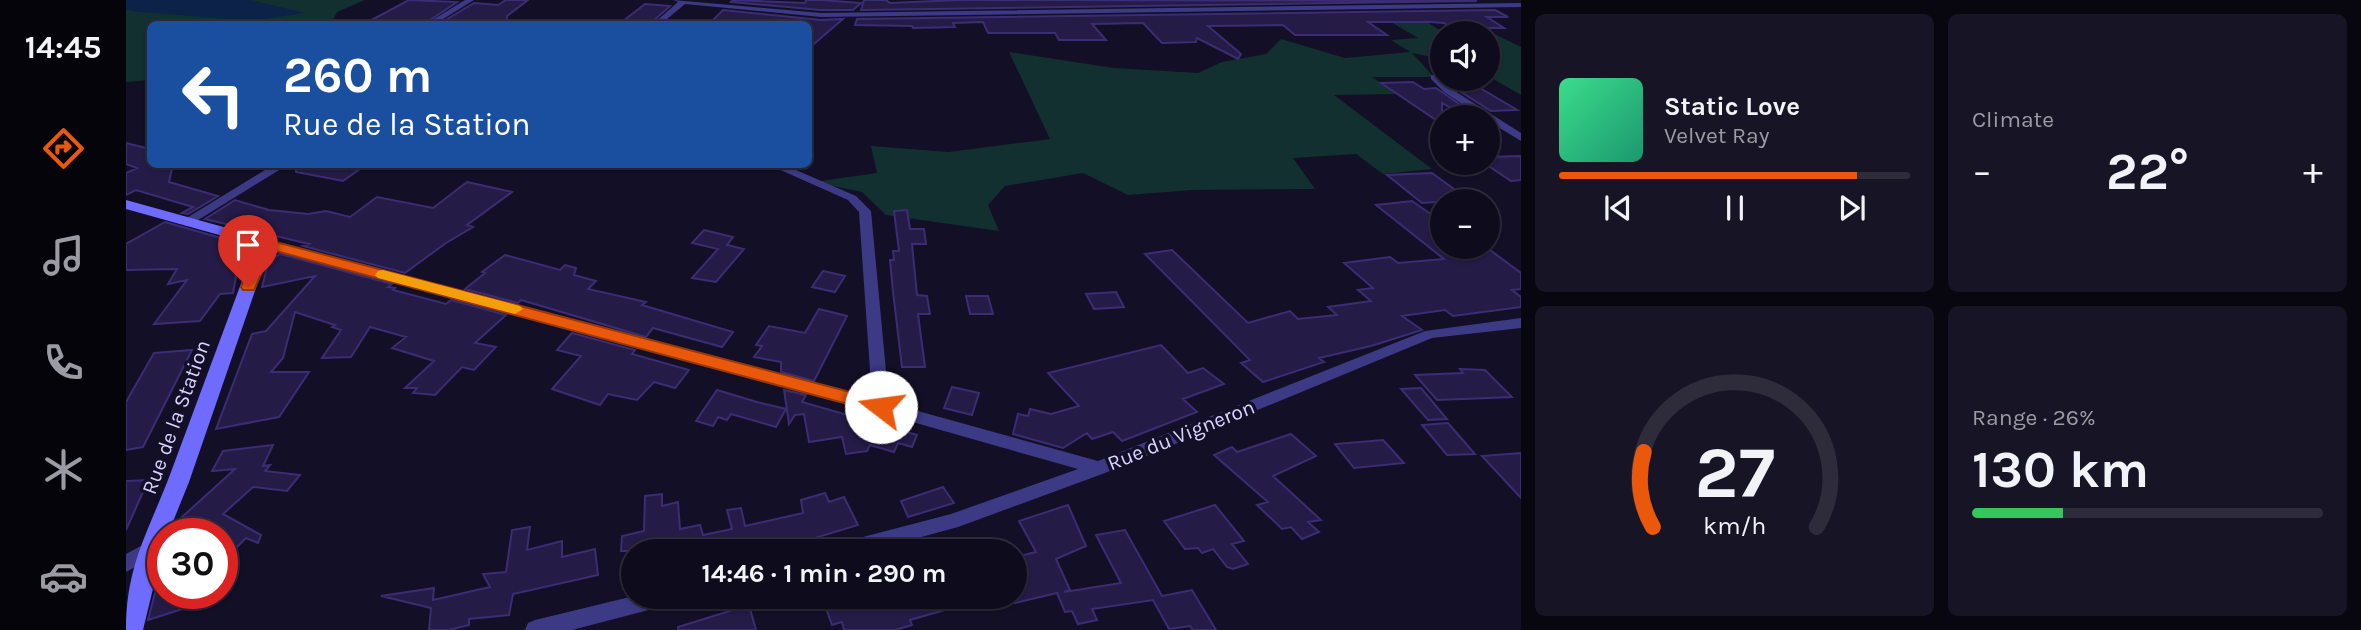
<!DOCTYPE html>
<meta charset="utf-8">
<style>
:root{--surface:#0e0b1c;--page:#171425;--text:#f1f3f6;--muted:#9b9ba3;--line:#2e2b3b;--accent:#ea580c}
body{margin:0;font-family:Karla,sans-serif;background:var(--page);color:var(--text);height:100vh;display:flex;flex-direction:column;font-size:26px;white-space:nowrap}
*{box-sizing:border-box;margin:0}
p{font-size:23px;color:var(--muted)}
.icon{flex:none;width:38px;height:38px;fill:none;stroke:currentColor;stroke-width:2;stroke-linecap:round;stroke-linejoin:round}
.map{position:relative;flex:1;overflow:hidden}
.details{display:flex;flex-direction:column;gap:14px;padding:14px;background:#08060f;width:840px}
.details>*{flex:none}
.guide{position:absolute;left:21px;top:21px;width:665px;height:147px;border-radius:10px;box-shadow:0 2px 5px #0004,0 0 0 2px var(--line);background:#1a4fa0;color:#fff;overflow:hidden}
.controls{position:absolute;left:1304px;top:21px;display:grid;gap:14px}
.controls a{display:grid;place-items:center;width:70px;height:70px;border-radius:50%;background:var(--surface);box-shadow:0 2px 5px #0004,0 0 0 2px var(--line);font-size:35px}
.speed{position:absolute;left:21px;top:518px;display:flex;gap:14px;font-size:35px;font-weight:700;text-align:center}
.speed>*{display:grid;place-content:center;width:91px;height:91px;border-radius:50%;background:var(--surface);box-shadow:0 2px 5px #0004,0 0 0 2px var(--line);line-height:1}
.speed .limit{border:10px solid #d22;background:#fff;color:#111}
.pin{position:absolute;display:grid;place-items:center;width:60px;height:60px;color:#fff;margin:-72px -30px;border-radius:50% 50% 50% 0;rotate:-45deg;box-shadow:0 0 7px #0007}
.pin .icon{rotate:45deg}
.me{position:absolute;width:77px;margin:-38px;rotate:285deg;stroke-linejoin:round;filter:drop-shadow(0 0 5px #0008)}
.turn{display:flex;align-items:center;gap:24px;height:147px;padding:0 21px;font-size:32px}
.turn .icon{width:91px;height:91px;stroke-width:2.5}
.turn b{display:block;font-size:49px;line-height:60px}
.big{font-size:52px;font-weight:700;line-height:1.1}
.details .tile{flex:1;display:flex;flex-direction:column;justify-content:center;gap:10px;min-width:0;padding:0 24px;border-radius:10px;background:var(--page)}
.details .dial{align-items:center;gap:0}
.dial svg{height:182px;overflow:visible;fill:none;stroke:var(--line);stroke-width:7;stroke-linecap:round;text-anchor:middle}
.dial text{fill:var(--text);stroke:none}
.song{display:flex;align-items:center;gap:21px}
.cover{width:84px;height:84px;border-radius:10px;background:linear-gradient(135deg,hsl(150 70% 55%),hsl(160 70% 35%))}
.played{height:7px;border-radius:4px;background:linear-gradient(90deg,var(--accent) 85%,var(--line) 85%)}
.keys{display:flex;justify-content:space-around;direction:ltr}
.heat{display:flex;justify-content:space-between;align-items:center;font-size:38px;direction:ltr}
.charge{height:10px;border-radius:5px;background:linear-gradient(90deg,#34c759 26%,var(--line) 0)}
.details .tiles{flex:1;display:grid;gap:14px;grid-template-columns:repeat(2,1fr)}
.trip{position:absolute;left:495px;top:539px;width:406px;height:70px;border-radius:35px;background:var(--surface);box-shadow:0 2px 5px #0004,0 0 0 2px var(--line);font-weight:700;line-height:70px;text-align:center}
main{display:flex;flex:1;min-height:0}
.dock{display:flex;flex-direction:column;width:126px;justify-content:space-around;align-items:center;background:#06040b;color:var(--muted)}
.dock .icon{width:49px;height:49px}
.dock .active{color:var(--accent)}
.dock b{font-size:32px;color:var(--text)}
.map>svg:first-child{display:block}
</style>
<main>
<nav class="dock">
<b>14:45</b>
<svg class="icon active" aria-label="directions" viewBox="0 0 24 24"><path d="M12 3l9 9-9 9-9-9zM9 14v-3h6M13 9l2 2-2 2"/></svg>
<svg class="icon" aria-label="music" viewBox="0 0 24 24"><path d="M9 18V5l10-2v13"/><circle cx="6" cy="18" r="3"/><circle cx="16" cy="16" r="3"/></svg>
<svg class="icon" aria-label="phone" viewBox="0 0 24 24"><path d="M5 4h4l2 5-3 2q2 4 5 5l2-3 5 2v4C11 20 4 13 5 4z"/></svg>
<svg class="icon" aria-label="climate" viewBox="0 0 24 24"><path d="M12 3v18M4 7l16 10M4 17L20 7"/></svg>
<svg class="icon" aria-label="car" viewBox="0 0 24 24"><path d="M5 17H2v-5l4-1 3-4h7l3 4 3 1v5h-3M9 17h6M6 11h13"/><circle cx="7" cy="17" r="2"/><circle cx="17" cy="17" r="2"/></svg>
</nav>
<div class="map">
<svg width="1395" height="630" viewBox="0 0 1395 630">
<rect width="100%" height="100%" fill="#130f26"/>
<!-- green -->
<path fill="#12302f" d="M 0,0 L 239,0 L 211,12 L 205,24 L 24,24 L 24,80 L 0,82 Z
M 1298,20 L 1318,33 L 1316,33 L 1316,59 L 1286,53 L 1308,77 L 1246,77 L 1272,94 L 1208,95 L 1306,169 L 1257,174 L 1230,154 L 1167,158 L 1189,189 L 1066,190 L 1002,195 L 957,173 L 879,186 L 862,205 L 873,231 L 760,215 L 736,192 L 688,182 L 751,173 L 745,146 L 823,152 L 924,139 L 883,52 L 988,68 L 1072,73 L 1096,62 L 1140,54 L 1155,39 L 1219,58 L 1284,52 L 1265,40 L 1292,38 L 1265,22 Z
M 1362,34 L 1368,34 L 1395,47 L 1395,95 L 1362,76 Z"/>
<!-- water -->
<path fill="#0c2248" d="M 0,0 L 125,0 L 179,13 L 123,21 L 6,11 L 0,9 Z"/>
<!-- building -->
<path fill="#241b47" stroke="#3b2d73" stroke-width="2" d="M 283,0 L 331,2 L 298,24 L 238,24 Z
M 380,0 L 402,0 L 381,16 L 381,24 L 313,24 L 348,3 L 372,5 Z
M 607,0 L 679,3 L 680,0 L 696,0 L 735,3 L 727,10 L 695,10 L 605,2 Z
M 738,0 L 760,0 L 764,3 L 832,0 L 1351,1 L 735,10 Z
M 519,4 L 544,6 L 524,24 L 497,21 Z
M 597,10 L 695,20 L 717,19 L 682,49 L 682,24 L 629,24 L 587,20 Z
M 1369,10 L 1382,17 L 1361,17 L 1378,28 L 1326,28 L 1318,23 L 1304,22 L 1242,22 L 1261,35 L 1169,35 L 1157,25 L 1082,26 L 1115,54 L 1112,59 L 1071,38 L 1070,42 L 1036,43 L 1017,23 L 966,24 L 980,40 L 933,40 L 929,33 L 862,33 L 857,22 L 827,23 L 829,27 L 787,28 L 786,26 L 729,25 L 731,19 Z
M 1287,82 L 1298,89 L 1310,88 L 1352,117 L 1340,117 L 1316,103 L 1316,124 L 1255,83 Z
M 1349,85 L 1391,110 L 1365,111 L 1327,87 Z
M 0,143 L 24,149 L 24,164 L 47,164 L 43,182 L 92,196 L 62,214 L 56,213 L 67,207 L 10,190 L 0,195 L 0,173 L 11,168 L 0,164 Z
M 1395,156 L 1395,180 L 1385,181 L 1358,163 L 1362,163 L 1362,157 Z
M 170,164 L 241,164 L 217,181 L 170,172 Z
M 1306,173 L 1343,200 L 1296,203 L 1261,175 Z
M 341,182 L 386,192 L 341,225 L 347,227 L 320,243 L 279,273 L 177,246 L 183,244 L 79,219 L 109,200 L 143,210 L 182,214 L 200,211 L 224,217 L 251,197 L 307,208 Z
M 1286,201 L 1316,222 L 1316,247 L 1360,247 L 1395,273 L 1395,289 L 1386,290 L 1395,297 L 1395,307 L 1327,316 L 1319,310 L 1276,316 L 1296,330 L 1245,346 L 1193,358 L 1198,362 L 1137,382 L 1115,363 L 1124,360 L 1019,254 L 1046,250 L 1122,323 L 1164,311 L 1172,319 L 1211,315 L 1202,307 L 1245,301 L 1232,290 L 1247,288 L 1218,263 L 1264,257 L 1272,263 L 1318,259 L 1250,205 Z
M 781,210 L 784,229 L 798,229 L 800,244 L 786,244 L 791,295 L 801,296 L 804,314 L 792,314 L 799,367 L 776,367 L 767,292 L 764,260 L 768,260 L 767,251 L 773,251 L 768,211 Z
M 39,222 L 102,240 L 96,243 L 113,260 L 107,293 L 94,294 L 74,321 L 28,324 L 61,280 L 42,284 L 51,269 L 0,270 L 0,244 Z
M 578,230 L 607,237 L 601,245 L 618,249 L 590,282 L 566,278 L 592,249 L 566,243 Z
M 154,254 L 266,284 L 262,287 L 269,288 L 267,290 L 320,304 L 325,300 L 380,315 L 349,343 L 370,347 L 348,370 L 336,367 L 309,395 L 287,393 L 291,388 L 279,388 L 308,361 L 266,348 L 280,337 L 244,327 L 225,357 L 196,358 L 215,330 L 206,327 L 209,325 L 169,312 L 157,358 L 145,372 L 183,372 L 153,417 L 90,429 L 126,334 L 140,331 L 189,276 L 136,287 L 143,260 Z
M 379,255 L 434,270 L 439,265 L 450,268 L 448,275 L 470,281 L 462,289 L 520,302 L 516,305 L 607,332 L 596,347 L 527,328 L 520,337 L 395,300 L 392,303 L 339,289 L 359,273 L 356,272 Z
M 697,271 L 719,276 L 709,292 L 686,287 Z
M 990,292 L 998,307 L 968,309 L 960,294 Z
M 840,296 L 862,296 L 867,314 L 844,314 Z
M 693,309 L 721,316 L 688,381 L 655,372 L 655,362 L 628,357 L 636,346 L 630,345 L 643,326 L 679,333 Z
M 446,333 L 509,350 L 506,354 L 563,370 L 549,388 L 528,382 L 511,400 L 482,394 L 474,405 L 426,389 L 455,356 L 431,350 Z
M 1035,345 L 1062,373 L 1077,368 L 1098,384 L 1057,399 L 1071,412 L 996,441 L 987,432 L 966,439 L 961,433 L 937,448 L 887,434 L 892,414 L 902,416 L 904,409 L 925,414 L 953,406 L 922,373 Z
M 66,350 L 17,447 L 0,450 L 0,402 L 28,353 Z
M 1334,369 L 1359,370 L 1386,397 L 1311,400 L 1289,375 L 1337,373 Z
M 826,387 L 853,393 L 846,415 L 818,408 Z
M 1295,388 L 1321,419 L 1302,420 L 1275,389 Z
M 591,390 L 631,402 L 660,409 L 650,427 L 605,414 L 601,420 L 592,417 L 587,426 L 570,421 Z
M 658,390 L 680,395 L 676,402 L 791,435 L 786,447 L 772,443 L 768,452 L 744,445 L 741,451 L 720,454 L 716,437 L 683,442 L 678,414 L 669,415 L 663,424 Z
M 1322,423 L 1349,454 L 1321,455 L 1296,425 Z
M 1165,434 L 1190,456 L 1147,476 L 1195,520 L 1182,522 L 1193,532 L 1176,539 L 1165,527 L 1156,529 L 1131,505 L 1142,502 L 1088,455 L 1106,447 L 1111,452 Z
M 1257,440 L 1278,463 L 1228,468 L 1209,444 Z
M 147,445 L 137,466 L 144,465 L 139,471 L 174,475 L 161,491 L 127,487 L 97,514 L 135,535 L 132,543 L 120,538 L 109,549 L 96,545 L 96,530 L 56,517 L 109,469 L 86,471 L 97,451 Z
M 1395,453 L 1395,498 L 1356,456 Z
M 23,480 L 17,492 L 0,530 L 0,481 Z
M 817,487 L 828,503 L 782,517 L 775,501 Z
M 699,493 L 703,502 L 718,497 L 732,525 L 646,551 L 495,551 L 496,536 L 518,531 L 519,496 L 536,494 L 536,506 L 552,502 L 554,529 L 574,525 L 577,535 L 606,529 L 601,510 L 615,508 L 619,526 L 677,513 L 675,500 Z
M 942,505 L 960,546 L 930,559 L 944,590 L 938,592 L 995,583 L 970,535 L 999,530 L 1036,596 L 1066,590 L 1090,630 L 1067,630 L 1064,626 L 1043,629 L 1027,600 L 966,609 L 971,620 L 952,624 L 946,611 L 939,612 L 931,593 L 889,603 L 889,557 L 910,552 L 893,521 Z
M 1089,505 L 1118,541 L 1106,544 L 1122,564 L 1107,569 L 1101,567 L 1087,549 L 1076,553 L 1072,548 L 1059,549 L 1038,521 Z
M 404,527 L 401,550 L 436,541 L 436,557 L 469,549 L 472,575 L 387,594 L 383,615 L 343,619 L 343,625 L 323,630 L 303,630 L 305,608 L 255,596 L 308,588 L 307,600 L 364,587 L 357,574 L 380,572 L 386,530 Z
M 29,593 L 96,593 L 97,596 L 22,620 Z
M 696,597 L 850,597 L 850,601 L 784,620 L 786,625 L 769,630 L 718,630 L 716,622 L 706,625 Z
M 623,605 L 630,630 L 552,630 L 552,627 Z"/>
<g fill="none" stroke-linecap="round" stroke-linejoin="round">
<!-- street -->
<path fill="#3d3a85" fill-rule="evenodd" d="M 339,0 L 348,0 L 309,24 L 300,24 Z
M 547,0 L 695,13 L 1395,3 L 1395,7 L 695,17 L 559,4 L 535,24 L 527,24 L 552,2 Z
M 1305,75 L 1311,75 L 1324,88 L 1395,133 L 1395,141 L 1362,121 L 1362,117 L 1356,117 L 1318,92 L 1305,79 Z
M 149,164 L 163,164 L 64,225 L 60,226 L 54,222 Z
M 641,164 L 656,164 L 730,196 L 745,211 L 763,403 L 972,461 L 1299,331 L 1395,318 L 1395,328 L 1306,338 L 979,473 L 832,527 L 744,551 L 705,551 L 707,545 L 714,543 L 825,514 L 952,469 L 755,413 L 138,247 L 136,244 L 142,240 L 146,241 L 746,399 L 733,212 L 722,200 Z
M 24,541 L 31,543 L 33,549 L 31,555 L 0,572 L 0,554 Z
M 508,596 L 548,597 L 545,603 L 538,606 L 446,630 L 399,630 L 402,623 L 409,620 Z"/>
<!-- secondary -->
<path fill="#6f6bff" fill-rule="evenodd" d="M 0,200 L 148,241 L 150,244 L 139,262 L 63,482 L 42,534 L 37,534 L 37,547 L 17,630 L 0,630 C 0,564 23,531 45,472 C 71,402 97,332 123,262 L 133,246 L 0,209 Z"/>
</g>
<!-- route -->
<path fill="#ea580c" stroke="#983908" stroke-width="2" d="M 142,240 L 755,400 L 762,402 L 764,407 L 762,411 L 755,413 L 146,250 L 128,290 L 117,290 L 115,287 L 124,262 L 137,241 Z"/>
<!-- slow -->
<path fill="#f59e0b" d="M 257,270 L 394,306 L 397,309 L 389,314 L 252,278 L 249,275 L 252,271 Z"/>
<g text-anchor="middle" stroke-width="7" stroke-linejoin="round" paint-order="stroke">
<!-- street labels -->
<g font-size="21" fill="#d9d4ff" stroke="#130f26">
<text transform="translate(50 417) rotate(-70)" y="7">Rue de la Station</text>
<text transform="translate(1055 435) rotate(-22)" y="7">Rue du Vigneron</text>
</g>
</g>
</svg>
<div class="controls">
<a><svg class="icon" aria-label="sound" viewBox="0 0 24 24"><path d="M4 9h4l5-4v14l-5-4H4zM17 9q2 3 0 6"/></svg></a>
<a>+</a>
<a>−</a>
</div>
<div class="speed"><div class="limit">30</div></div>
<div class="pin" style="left:122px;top:287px;background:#d93025"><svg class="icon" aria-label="arrive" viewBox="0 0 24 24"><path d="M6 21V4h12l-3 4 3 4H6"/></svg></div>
<svg class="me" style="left:755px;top:407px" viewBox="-20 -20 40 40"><circle r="19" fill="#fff"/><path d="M0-13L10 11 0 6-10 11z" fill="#ea580c"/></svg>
<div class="trip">14:46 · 1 min · 290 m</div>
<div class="guide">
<div class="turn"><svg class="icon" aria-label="left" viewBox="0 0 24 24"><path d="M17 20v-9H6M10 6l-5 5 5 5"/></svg><div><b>260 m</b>Rue de la Station</div></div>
</div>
</div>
<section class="details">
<div class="tiles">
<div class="tile">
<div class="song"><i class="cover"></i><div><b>Static Love</b><p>Velvet Ray</p></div></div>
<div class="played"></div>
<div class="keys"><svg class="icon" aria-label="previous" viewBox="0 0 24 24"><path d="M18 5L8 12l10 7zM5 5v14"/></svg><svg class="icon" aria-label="pause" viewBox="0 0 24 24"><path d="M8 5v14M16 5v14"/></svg><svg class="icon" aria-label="next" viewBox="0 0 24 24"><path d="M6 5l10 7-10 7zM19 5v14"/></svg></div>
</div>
<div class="tile"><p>Climate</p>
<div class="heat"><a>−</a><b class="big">22°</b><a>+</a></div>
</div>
<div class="tile dial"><svg viewBox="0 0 100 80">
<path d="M14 69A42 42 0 1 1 86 69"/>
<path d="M14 69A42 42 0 0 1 10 36" stroke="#ea580c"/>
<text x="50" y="56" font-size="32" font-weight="700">27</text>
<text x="50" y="72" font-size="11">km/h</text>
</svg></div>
<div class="tile"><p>Range · 26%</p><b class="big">130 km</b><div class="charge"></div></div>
</div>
</section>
</main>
